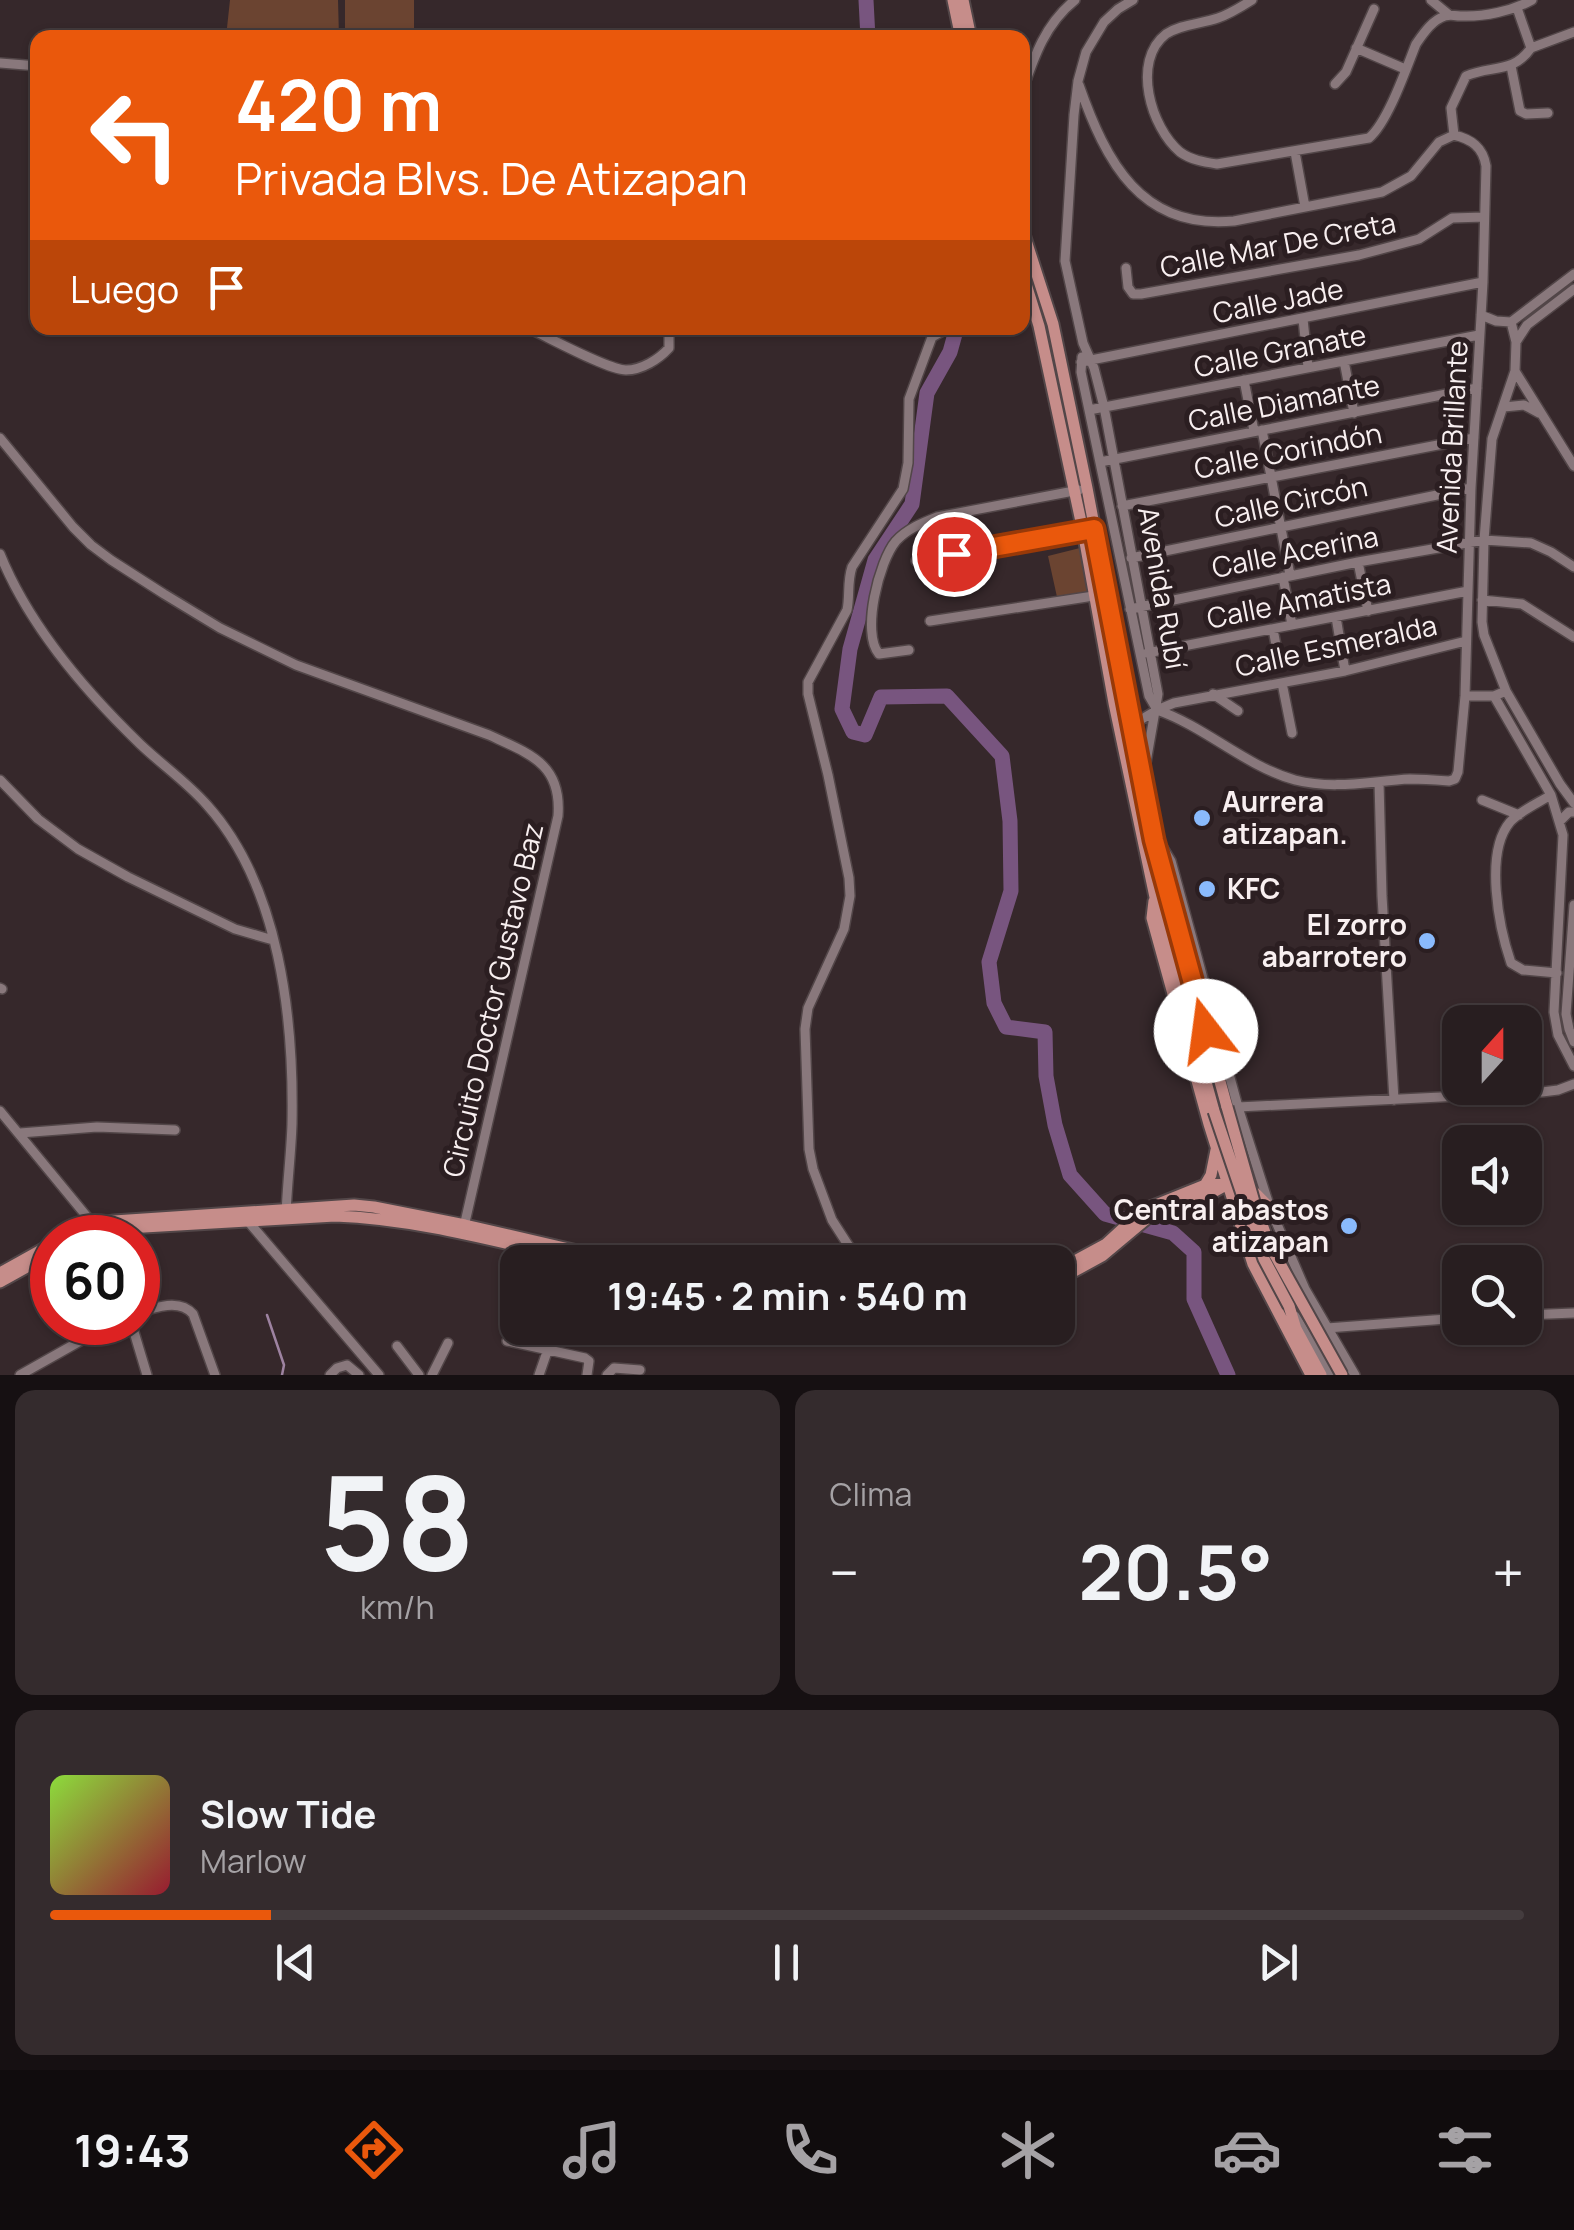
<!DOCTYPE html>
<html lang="es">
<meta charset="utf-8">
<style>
:root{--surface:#281e20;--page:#342b2d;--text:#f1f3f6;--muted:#a5a2a5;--line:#443c3e;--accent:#ea580c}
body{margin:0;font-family:Manrope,sans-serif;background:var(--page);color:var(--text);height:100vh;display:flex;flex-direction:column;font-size:38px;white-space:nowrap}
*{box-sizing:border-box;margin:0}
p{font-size:32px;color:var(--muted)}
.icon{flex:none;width:55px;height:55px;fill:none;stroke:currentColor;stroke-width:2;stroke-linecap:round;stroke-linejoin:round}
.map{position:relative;height:1375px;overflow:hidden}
.details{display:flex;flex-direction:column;gap:15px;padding:15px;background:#161012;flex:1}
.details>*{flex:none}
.banner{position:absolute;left:30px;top:30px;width:1000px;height:305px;border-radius:20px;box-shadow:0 2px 8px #0004,0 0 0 2px var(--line);background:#ea580c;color:#fff;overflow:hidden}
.needle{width:65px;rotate:21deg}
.fabs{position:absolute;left:1442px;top:1005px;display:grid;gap:20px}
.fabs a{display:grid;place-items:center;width:100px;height:100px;border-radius:20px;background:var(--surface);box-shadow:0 2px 8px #0004,0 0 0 2px var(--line);font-size:50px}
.speed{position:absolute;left:30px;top:1215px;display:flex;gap:20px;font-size:50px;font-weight:700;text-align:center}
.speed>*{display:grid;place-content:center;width:130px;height:130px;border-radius:50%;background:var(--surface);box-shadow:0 2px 8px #0004,0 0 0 2px var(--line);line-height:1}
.speed .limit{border:15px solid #d22;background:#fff;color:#111}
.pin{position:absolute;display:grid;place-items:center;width:85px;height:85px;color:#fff;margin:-42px;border:5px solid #fff;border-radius:50%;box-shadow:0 2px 10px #0007}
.me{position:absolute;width:110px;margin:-55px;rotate:345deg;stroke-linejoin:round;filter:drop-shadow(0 0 8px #0008)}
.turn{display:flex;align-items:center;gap:35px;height:210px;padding:0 40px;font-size:45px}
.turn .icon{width:130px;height:130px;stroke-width:2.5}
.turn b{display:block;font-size:70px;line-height:85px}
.then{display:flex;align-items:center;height:95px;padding:0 40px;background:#0003;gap:20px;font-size:38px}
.big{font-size:75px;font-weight:700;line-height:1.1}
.details .widget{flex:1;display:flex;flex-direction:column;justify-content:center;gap:15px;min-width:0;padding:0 35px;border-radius:20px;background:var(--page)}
.details .dial{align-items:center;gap:0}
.dial b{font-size:130px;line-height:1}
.song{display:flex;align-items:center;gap:30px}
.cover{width:120px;height:120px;border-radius:15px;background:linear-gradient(135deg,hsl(90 70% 55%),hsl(350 70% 35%))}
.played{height:10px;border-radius:5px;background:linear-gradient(90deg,var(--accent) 15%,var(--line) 15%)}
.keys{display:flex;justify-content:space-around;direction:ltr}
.heat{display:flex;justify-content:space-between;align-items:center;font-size:55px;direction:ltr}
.details .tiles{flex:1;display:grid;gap:15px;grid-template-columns:1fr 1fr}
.widget:last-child{grid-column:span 2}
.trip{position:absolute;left:500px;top:1245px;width:575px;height:100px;border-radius:20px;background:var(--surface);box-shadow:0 2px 8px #0004,0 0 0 2px var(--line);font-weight:700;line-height:100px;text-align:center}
.menu{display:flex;height:160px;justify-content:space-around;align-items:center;background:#100c0d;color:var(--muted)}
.menu .icon{width:70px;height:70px}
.menu .selected{color:var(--accent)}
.menu b{font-size:45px;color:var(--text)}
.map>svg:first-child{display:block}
</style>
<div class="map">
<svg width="1574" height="1375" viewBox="0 0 1574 1375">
<rect width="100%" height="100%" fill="#36282b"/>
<!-- green -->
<path fill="#6b4431" d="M 230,0 L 338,0 L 339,37 L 226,37 Z
M 345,0 L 414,0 L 414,37 L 345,37 Z
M 1084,547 L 1096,594 L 1057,597 L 1048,556 Z"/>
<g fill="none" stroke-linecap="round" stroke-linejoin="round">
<!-- stream -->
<path stroke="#9e83a1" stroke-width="2.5" d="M 267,1315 L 284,1365 L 282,1375"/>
<!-- river -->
<path stroke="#78557f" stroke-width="15" d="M 866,0 L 868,38
M 955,334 L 950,352 L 927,393 L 912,504 L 875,560 L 850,649 L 842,709 L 853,732 L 865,735 L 881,697 L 947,696 L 1002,756 L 1010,821 L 1011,891 L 989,962 L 994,1003 L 1006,1027 L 1045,1032 L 1046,1076 L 1055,1125 L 1070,1175 L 1105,1214 L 1173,1233 L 1194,1252 L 1194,1299 L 1228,1375"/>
<defs>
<path id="minor" d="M 1133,0 L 1118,9 L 1104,22 L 1086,52 L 1078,81 L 1074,115 L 1065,261 L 1083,343 L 1094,368 L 1104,407 L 1158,694 L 1144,774
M 1252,0 C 1241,7 1230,14 1218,18 C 1201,24 1181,24 1166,34 C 1131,61 1151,128 1180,152 C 1191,160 1204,162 1217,164 L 1369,138 C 1388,122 1406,69 1416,44 C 1423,34 1432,20 1445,16 C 1452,14 1453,16 1461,16 C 1484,17 1512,11 1532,0
M 1431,0 L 1448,14
M 1517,8 L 1531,48
M 1356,48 L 1405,69
M 1531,48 L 1574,32
M 0,63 L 38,66
M 1511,66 L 1520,111 L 1526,114 L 1548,113
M 1335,84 L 1346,72 L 1374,9
M 1079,85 C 1106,162 1141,230 1234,221 L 1382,192 L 1411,176 L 1439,142 L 1454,135
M 1022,92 C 1034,57 1045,24 1075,0
M 1454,135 L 1451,108 L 1466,76 C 1491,65 1513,74 1531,48
M 1295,152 L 1305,207
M 1126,268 L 1128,287 L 1133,294 L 1141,294 L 1359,255 L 1419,239 L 1452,218 L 1484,217
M 1481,315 L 1496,321 L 1511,322
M 1303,319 L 1308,367
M 1511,322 L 1516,342 L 1515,371 L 1492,439 L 1484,540 L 1482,622 L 1484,635 L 1506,691 L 1560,784 L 1574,803
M 1511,322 L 1574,274
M 528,328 C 548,337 608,370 626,370 C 642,370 659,359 669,348 L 669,328
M 932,337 L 948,328
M 1516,342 L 1527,325 L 1574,289
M 1082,357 L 1081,372 L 1149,696 L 1156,708
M 1344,361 L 1354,413
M 1081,362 L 1483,282
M 1515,371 L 1574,466
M 1244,380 L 1254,431
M 1504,407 L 1524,405 L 1539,413
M 1089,410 L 1479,335
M 1262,430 L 1290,575
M 0,438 L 73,527 L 91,545 L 111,560 L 164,594 L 220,628 L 296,665 L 489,735 C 530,754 562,764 558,816 L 463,1231
M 1100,462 L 1477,388
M 1122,506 L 1474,438
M 0,554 C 29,626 84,690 140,744 C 162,765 187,782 207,805 C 280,886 294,1019 292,1124 C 291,1154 287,1185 286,1215
M 1131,558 L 1471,488
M 916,561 L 1087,530
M 1358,562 L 1368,611
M 1283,577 L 1292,625
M 1482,600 L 1522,604 L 1574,637
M 1130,609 L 1358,562 L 1484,540 L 1531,543 L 1551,552 L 1574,567
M 1336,617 L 1345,671
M 930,621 L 1100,595
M 1273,629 L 1279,661
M 909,650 L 879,654 C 861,633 879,561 896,541 C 907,529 922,523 937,517 L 1079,490
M 1147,653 L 1468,591
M 1282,683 L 1292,733
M 1213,694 L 1238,711
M 1465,696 L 1494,696 L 1506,691
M 1494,696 L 1551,795 L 1563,835 L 1554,1012 L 1558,1035 L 1574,1066
M 1157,710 C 1206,727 1245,766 1295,780 C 1334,790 1371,781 1410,779 C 1423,779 1436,780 1449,781 L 1455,779 L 1458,772 L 1465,696 L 1471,488 L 1483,282 L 1486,166 C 1483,147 1471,139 1454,135
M 1127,728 L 1157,710 L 1174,703 L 1345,671 L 1466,641
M 0,780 L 38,819 L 78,849 L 128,877 L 235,929 L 273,940
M 1379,782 L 1382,896 L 1394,1100
M 1551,795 C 1538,803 1520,811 1510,822 C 1484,853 1499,928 1511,963 L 1523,970 L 1557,973
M 1482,800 L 1519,815
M 1560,821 L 1569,812 L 1574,812
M 1154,841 L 1163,848 L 1171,861 L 1238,1107 L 1270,1208 L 1305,1289 L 1355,1375
M 1574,905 L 1566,1014 L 1569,1029 L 1574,1042
M 0,988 L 2,989
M 1238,1107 L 1542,1092 L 1558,1090 L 1574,1084
M 0,1111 L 93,1224 L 99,1238
M 20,1133 L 97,1127 L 175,1130
M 247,1220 L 379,1375
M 859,1262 L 832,1220 L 813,1169 L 809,1149 L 805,1029 L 808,1008 L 844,929 L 850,896 L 849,878 L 828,775 L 808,694 L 808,682 L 847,610 C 850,596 847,582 852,567 L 903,489 L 908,463 L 909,399 L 932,337 L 930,328
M 138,1312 C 156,1308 179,1298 193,1314 L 215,1375
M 1525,1315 L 1574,1313
M 1295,1316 L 1331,1375
M 131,1322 L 147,1375
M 1327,1328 L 1460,1318
M 507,1341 L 585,1358 L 589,1361 L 587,1375
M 397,1346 L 419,1375
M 20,1375 L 114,1322
M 330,1375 L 337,1368 L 347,1365 L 359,1375
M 432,1375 L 448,1343
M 539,1375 L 548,1349
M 607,1375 L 614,1368 L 640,1370"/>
<path id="major" d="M 953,0 L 961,38
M 963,0 L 971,38
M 1022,228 L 1053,324 L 1087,488 L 1154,841 L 1227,1107
M 1022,271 L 1039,326 L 1083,531 L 1114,703 L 1155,897 L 1214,1111
M 1154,901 L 1152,918 L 1209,1124 L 1253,1264 L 1311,1375
M 1205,1185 L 1211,1175 L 1216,1150
M 127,1228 L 335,1216 C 420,1219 505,1244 588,1262
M 64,1238 L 93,1224 L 114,1221 L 354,1205 L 374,1207 L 465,1225 L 625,1262
M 1262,1244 L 1271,1241 L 1286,1247
M 1058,1270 L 1106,1244 L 1143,1210 L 1205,1185 L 1228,1184 L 1243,1187 L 1254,1192 L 1270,1208
M 0,1273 L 52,1244
M 1058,1280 L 1102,1256 L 1151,1215 L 1208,1195 L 1226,1185
M 0,1282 L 52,1253
M 1289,1306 L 1296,1329 L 1321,1375
M 878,1328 L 916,1328"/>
</defs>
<!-- minor casing -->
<use href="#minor" stroke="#524648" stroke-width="12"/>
<!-- major casing -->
<use href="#major" stroke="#524648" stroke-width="15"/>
<!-- minor -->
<use href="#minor" stroke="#89787c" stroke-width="9"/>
<!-- major -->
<use href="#major" stroke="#c68d8a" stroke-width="11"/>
<defs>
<path id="major-bridge" d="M 1227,1107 L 1254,1202 L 1269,1244 L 1342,1375
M 1214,1111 L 1264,1259 L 1289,1306"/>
</defs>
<!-- major-bridge casing -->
<use href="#major-bridge" stroke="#524648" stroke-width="15" stroke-linecap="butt"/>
<!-- major-bridge -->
<use href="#major-bridge" stroke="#c68d8a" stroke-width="11"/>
</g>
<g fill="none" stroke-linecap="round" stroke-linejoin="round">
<defs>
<path id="route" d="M 954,554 L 1094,529 L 1154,840 L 1206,1031"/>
</defs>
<!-- route casing -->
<use href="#route" stroke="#983908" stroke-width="25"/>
<!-- route -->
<use href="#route" stroke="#ea580c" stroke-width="18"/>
</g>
<!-- markers -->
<g fill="#8abafc" stroke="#2b1e21" stroke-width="4">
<circle cx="1202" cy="818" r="10"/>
<circle cx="1207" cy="889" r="10"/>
<circle cx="1427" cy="941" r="10"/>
<circle cx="1349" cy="1226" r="10"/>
</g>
<g text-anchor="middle" stroke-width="10" stroke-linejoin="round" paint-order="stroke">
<!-- street labels -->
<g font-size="28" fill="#f8eff0" stroke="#2b1e21">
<text transform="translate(1278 245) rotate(-11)" y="10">Calle Mar De Creta</text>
<text transform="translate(1278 301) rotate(-11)" y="10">Calle Jade</text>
<text transform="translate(1280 351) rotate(-11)" y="10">Calle Granate</text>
<text transform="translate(1284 403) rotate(-11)" y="10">Calle Diamante</text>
<text transform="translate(1452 447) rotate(-87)" y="10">Avenida Brillante</text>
<text transform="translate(1288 451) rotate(-11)" y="10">Calle Corindón</text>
<text transform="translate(1291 502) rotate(-12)" y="10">Calle Circón</text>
<text transform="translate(1295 552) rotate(-11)" y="10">Calle Acerina</text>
<text transform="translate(1162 588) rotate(80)" y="10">Avenida Rubí</text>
<text transform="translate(1299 601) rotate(-11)" y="10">Calle Amatista</text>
<text transform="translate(1336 646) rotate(-12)" y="10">Calle Esmeralda</text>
<text transform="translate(493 1000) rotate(-77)" y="10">Circuito Doctor Gustavo Baz</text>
</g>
<!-- poi labels -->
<g font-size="28" font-weight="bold" fill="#f8eff0" stroke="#2b1e21" text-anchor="start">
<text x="1222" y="812">Aurrera<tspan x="1222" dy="32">atizapan.</tspan></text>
<text x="1227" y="899">KFC</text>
<text x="1407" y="935" text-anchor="end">El zorro<tspan x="1407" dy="32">abarrotero</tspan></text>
<text x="1329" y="1220" text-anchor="end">Central abastos<tspan x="1329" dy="32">atizapan</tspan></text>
</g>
</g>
</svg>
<div class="fabs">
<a><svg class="needle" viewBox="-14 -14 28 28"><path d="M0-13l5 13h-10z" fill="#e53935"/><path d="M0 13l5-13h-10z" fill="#a5a2a5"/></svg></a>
<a><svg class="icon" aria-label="sound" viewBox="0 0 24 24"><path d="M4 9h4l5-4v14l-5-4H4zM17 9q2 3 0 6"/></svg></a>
<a><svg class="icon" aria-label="search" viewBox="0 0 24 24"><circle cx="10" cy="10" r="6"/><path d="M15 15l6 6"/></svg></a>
</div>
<div class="speed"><div class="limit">60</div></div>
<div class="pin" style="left:954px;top:554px;background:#d93025"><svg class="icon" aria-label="arrive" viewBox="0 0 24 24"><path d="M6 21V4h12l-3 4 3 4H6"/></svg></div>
<svg class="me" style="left:1206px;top:1031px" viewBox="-20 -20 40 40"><circle r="19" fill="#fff"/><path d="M0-13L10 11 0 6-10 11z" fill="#ea580c"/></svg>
<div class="trip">19:45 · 2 min · 540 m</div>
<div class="banner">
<div class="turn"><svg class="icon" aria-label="left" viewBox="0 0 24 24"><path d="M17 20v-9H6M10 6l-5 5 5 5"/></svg><div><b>420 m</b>Privada Blvs. De Atizapan</div></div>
<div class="then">Luego<svg class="icon" aria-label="arrive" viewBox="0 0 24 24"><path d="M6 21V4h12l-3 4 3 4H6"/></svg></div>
</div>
</div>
<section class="details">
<div class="tiles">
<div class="widget dial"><b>58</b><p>km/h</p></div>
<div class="widget"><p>Clima</p>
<div class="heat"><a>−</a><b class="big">20.5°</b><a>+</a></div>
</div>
<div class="widget">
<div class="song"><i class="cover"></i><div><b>Slow Tide</b><p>Marlow</p></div></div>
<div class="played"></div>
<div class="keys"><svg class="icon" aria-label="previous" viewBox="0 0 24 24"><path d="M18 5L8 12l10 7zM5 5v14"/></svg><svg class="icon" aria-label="pause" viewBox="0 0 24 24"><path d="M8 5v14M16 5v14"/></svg><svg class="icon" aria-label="next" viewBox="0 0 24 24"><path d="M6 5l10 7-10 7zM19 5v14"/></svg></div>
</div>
</div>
</section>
<nav class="menu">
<b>19:43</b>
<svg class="icon selected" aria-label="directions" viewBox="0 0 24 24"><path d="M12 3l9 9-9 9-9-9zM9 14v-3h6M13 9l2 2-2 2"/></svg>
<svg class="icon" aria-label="music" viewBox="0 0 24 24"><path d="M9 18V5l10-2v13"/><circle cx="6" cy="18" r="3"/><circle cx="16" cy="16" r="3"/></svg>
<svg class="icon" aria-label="phone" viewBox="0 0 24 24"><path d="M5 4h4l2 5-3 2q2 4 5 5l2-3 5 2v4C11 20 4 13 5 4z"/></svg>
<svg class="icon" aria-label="climate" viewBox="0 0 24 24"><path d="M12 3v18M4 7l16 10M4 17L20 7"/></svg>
<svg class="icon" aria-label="car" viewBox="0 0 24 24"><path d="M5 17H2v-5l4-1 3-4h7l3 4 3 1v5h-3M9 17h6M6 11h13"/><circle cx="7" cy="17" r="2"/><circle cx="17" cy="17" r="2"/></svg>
<svg class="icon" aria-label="filters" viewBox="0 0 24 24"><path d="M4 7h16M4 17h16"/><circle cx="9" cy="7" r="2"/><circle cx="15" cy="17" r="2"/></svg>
</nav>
